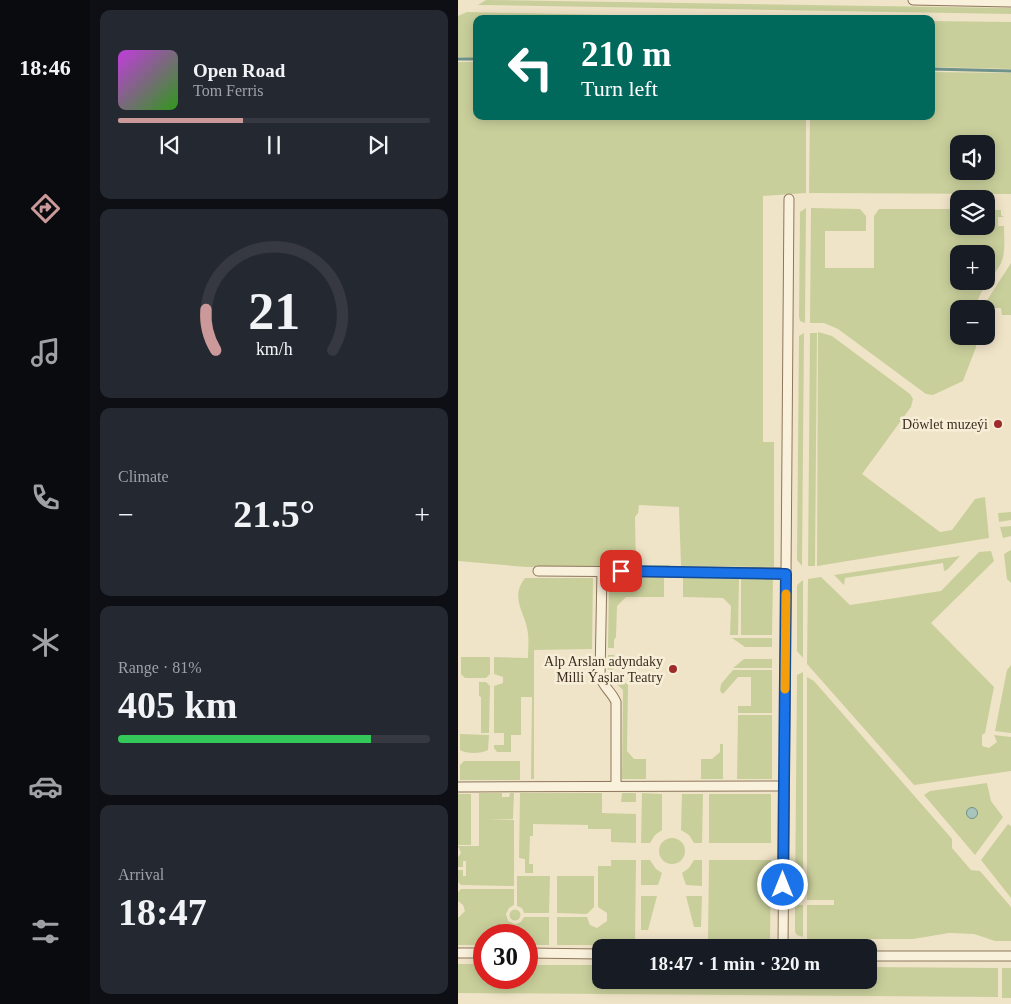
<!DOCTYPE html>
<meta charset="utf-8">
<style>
:root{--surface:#171b24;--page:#242831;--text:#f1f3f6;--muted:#9ea1a6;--line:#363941;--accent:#cc999b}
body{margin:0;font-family:"Times New Roman",serif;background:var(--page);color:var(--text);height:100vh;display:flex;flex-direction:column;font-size:19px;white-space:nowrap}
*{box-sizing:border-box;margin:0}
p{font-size:16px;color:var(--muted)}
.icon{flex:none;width:28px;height:28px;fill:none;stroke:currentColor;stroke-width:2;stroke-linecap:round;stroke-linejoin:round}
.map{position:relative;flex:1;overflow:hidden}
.panel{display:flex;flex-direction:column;gap:10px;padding:10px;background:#0d0f14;width:368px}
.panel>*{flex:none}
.top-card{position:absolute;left:15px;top:15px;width:462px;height:105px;border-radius:10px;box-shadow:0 2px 12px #0003;background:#00695c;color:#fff;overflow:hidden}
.controls{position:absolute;left:492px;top:135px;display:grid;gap:10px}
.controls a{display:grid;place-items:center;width:45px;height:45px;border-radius:10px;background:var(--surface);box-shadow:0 2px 12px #0003;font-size:25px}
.speed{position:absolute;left:15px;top:924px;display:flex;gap:10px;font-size:25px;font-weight:700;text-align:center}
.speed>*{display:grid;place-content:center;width:65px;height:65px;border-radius:50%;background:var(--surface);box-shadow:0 2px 12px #0003;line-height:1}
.speed .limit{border:8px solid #d22;background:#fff;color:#111}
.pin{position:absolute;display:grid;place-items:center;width:42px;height:42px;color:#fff;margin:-21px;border-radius:10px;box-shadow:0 2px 8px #0006}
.me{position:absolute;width:55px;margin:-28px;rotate:0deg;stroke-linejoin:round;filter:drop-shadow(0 0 4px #0008)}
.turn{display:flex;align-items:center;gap:18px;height:105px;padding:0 25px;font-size:22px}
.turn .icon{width:65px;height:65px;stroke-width:2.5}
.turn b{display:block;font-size:35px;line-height:42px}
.big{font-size:38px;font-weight:700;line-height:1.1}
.panel .tile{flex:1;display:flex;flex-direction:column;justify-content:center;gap:8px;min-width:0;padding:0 18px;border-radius:10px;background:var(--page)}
.panel .dial{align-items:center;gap:0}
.dial svg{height:130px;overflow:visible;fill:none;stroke:var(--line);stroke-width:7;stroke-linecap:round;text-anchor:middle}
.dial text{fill:var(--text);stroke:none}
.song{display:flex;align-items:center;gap:15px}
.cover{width:60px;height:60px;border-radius:8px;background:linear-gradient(135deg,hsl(290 70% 55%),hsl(110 70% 35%))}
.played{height:5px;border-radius:2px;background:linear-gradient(90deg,var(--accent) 40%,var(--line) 40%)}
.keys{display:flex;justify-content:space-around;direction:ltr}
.heat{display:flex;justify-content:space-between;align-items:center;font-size:28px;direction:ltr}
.charge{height:8px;border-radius:4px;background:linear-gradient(90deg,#34c759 81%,var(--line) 0)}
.trip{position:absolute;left:134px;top:939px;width:285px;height:50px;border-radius:10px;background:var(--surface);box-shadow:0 2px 12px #0003;font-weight:700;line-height:50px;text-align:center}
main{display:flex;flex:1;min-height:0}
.dock{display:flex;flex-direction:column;width:90px;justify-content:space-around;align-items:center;background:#090b0e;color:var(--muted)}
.dock .icon{width:35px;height:35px}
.dock .selected{color:var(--accent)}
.dock b{font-size:22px;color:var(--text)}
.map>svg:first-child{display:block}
</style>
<main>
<nav class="dock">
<b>18:46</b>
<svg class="icon selected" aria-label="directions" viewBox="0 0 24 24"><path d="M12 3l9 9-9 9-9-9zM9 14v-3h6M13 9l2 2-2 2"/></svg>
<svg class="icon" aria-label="music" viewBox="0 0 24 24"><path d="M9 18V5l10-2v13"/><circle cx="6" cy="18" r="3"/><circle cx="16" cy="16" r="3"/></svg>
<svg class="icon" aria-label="phone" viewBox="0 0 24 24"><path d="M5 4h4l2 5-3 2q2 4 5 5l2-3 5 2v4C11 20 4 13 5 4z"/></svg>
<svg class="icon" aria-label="climate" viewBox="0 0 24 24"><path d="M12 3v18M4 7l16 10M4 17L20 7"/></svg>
<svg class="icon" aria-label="car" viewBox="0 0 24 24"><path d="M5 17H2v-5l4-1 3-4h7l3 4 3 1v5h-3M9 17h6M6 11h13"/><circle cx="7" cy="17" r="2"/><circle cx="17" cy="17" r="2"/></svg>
<svg class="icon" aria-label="filters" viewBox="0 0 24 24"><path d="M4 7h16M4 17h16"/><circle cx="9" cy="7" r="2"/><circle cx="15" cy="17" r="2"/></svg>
</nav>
<section class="panel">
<div class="tile">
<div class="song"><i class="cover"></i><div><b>Open Road</b><p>Tom Ferris</p></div></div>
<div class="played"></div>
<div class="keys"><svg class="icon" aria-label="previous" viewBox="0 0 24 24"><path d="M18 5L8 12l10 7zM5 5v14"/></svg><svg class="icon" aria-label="pause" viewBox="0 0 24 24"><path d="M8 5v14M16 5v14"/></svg><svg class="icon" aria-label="next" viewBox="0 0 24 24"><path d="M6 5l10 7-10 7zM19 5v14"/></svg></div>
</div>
<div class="tile dial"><svg viewBox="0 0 100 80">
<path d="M14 69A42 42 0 1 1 86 69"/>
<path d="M14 69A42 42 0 0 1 8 44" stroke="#cc999b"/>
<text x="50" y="56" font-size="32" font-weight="700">21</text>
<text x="50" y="72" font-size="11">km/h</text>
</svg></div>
<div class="tile"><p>Climate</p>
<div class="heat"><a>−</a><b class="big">21.5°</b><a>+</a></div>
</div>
<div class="tile"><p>Range · 81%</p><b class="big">405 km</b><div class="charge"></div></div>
<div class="tile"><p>Arrival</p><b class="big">18:47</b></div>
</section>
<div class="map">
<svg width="554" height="1004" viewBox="0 0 554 1004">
<rect width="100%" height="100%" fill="#f0e4c8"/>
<!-- green -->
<path fill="#c9cf9b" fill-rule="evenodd" d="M 28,0 L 553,8 L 554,14 L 20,5 Z
M 9,12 L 340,19 L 19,19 L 19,58 L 0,57 L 0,16 Z
M 474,21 L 553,22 L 553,69 L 474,67 Z
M 0,62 L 19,62 L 19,116 L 348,116 L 348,193 L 305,196 L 305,442 L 316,442 L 316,567 L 223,566 L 221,507 L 181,505 L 180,513 L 177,517 L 178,566 L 211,565 L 211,568 L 68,567 L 0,561 Z
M 474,72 L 553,73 L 553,194 L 351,193 L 352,116 L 474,116 ZM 501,144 L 529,144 L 529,171 L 501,171 Z
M 348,208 L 347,323 L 342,321 L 341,317 L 342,212 Z
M 353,208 L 402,209 L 408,216 L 408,231 L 367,231 L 367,268 L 416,268 L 416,216 L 421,209 L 501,209 L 501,226 L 529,226 L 529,210 L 543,210 L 543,215 L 546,217 L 540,217 L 540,226 L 546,226 C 546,238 548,252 543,263 C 536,277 519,292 518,309 L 501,309 L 501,336 L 518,336 L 518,347 L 505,381 L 475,395 L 468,394 L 380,329 L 366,323 L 352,323 ZM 501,254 L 529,254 L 529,281 L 501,281 Z
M 553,263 L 553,315 L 544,315 L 543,308 L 524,308 Z
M 360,332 L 374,336 L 452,394 L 455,399 L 453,407 L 404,474 L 482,532 L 494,530 L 517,499 L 527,497 L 531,538 L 359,566 Z
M 346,333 L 344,566 L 339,560 L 341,336 Z
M 352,333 L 359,333 L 357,566 L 350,566 Z
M 553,512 L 553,520 L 541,522 L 540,513 Z
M 553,526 L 553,536 L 545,538 L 542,527 Z
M 553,550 L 554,550 L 553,583 L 549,579 L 546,554 Z
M 533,551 L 536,561 L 473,623 L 536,687 L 527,733 L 524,735 L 524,746 L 531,748 L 539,742 L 536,735 L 553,737 L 553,771 L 456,785 L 349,664 L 350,579 L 363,577 L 392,605 L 483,591 L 521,552 Z
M 502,556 L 489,570 L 486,571 L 485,563 L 387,578 L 386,585 L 376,575 Z
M 67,578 L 135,578 L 134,649 L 76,650 L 76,779 L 73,779 L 74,697 L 63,697 L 63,735 L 53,735 L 53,752 L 39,752 L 36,748 L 36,745 L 46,745 L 46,733 L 36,733 L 36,686 L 45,683 L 45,677 L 36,674 L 36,657 L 70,658 C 70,650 71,641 70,634 C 68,612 51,599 67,578 Z
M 151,578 L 206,578 L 206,597 L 168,597 L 159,606 L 158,637 L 156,640 L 156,648 L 150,648 Z
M 225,578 L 281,578 L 280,635 L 272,635 L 273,606 L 265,598 L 225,597 Z
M 283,578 L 315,579 L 314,635 L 283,635 Z
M 345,580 L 345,658 L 339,651 L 339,585 Z
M 274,638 L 314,638 L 314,647 L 287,647 Z
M 150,655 L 156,655 L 155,672 L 170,685 L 169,751 L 176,759 L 188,759 L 188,779 L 164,779 L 165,690 L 150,676 Z
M 3,657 L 32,657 L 32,674 L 28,678 L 7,678 L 3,674 Z
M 286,659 L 314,659 L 314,668 L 275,668 Z
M 553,665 L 553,733 L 537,731 L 549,670 Z
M 275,670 L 314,670 L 314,713 L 280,713 L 280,706 L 293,706 L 293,677 L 280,677 L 265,694 L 262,691 L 263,684 Z
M 345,672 L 345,899 L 337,899 L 339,675 Z
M 349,677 L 356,681 L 494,839 L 494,848 L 513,870 L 522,871 L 553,907 L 553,941 L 537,941 L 516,934 L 491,933 L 455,939 L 349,939 L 349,905 L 376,905 L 376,900 L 349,900 Z
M 21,682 L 28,682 L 32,686 L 31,733 L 23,733 L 23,697 L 21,696 Z
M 280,715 L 314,715 L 314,779 L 279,779 Z
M 2,734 L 31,735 L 30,750 C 24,754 8,754 2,750 Z
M 262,744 L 265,744 L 265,779 L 243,779 L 243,759 L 254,759 L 262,752 Z
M 6,761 L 62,761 L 62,780 L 2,780 L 2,765 Z
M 529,783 L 533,801 L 545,817 L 517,855 L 466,795 L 472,791 Z
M 21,793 L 44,793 L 44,797 L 51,797 L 52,793 L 56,793 L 55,819 L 30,819 L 56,820 L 56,886 L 3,885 L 0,882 L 0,870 L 5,870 L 5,876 L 8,876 L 8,861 L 5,861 L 5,867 L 0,867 L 0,857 L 3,853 L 0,846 L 21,846 Z
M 62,793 L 144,793 L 144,813 L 178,814 L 178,843 L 153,842 L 153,829 L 130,829 L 130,825 L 75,824 L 75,836 L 72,836 L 71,864 L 75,864 L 75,873 L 67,873 L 67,859 L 61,858 Z
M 164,793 L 178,793 L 178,802 L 163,802 Z
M 184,793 L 204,794 L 204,830 L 197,835 L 192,843 L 183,843 Z
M 0,794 L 13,794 L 13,845 L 0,845 Z
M 224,794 L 245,794 L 244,843 L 236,843 L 231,835 L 223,830 Z
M 251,794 L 313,794 L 313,843 L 251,843 Z
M 550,824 L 553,826 L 553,898 L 523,860 Z
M201 851a13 13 0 1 1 26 0a13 13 0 1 1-26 0Z
M 153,860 L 178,860 L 177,945 L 99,945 L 99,917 L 129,917 L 132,925 L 139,928 L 149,921 L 149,913 L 140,907 L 140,866 L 153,866 Z
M 183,860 L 192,860 L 198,869 L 204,873 L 200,885 L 183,885 Z
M 236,860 L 244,860 L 244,886 L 228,885 L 224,873 L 231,868 Z
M 251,860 L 313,860 L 312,942 L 250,942 Z
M 59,876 L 92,876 L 91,913 L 66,913 L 64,908 L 59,906 Z
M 99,876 L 136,876 L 136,907 L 129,914 L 99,913 Z
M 3,889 L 56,889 L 56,905 L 51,908 L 48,914 L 50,921 L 57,924 L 63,922 L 66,917 L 91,917 L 91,945 L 69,945 L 69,935 L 26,935 L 26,945 L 0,945 L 0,918 L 7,911 L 5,905 L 0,901 L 0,892 Z
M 183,896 L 199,896 L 190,930 L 183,930 Z
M 228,896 L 244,896 L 243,927 L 236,927 Z
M 337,905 L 345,905 L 345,937 L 339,935 L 337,932 Z
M51.5 915a5.5 5.5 0 1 1 11 0a5.5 5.5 0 1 1-11 0Z
M 0,964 L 26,964 L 26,978 L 69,978 L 69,965 L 142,965 L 142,980 L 410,980 L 410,967 L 540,968 L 540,997 L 0,993 Z
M 544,968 L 553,968 L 553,998 L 544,998 Z"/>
<!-- water -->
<path fill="#a9c4bc" stroke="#6f938a" d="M508.5 813a5.5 5.5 0 1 1 11 0a5.5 5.5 0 1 1-11 0Z"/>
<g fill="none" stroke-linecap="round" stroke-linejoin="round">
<!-- stream -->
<path stroke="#6f938a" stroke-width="3" d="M 0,59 L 19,59
M 474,69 L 554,71"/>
<defs>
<path id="minor" d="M 455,0 L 554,2
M 80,571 L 328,573
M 144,571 L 142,676 C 145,687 154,692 158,702 L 158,786
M 0,787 L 326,786
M 325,948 L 331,199
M 0,953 L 26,953
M 69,953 L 142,954
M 410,956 L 554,956"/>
</defs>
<!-- minor casing -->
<use href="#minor" stroke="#8d765c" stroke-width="11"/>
<!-- minor -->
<use href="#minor" stroke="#faf1dc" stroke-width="9"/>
</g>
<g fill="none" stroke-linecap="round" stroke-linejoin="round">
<defs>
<path id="route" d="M 163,571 L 328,574 L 325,885"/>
</defs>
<!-- route casing -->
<use href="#route" stroke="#114b97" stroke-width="12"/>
<!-- route -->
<use href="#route" stroke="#1a73e8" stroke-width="9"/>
<!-- slow -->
<path stroke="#f59e0b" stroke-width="9" d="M 327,689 L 328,594"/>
</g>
<!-- markers -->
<g fill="#9e2a2b" stroke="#f7eed8" stroke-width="2">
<circle cx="540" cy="424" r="5"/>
<circle cx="215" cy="669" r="5"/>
</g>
<g text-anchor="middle" stroke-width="5" stroke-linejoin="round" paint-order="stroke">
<!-- poi labels -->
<g font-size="14" fill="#3d2e20" stroke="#f7eed8" text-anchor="end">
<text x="530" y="429">Döwlet muzeýi</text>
<text x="205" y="666">Alp Arslan adyndaky<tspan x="205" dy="16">Milli Ýaşlar Teatry</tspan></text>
</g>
</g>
</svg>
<div class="controls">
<a><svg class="icon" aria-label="sound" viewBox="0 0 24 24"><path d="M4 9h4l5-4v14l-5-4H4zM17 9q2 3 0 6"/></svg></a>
<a><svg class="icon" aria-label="layers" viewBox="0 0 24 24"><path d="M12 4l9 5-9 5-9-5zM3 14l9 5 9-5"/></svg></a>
<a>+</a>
<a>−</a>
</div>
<div class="speed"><div class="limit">30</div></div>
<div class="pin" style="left:163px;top:571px;background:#d93025"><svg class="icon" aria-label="arrive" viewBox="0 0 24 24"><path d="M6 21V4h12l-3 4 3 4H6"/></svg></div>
<svg class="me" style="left:325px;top:885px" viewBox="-20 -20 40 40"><circle r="17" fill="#1a73e8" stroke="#fff" stroke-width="3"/><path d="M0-11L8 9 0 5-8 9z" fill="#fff"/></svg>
<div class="trip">18:47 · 1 min · 320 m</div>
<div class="top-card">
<div class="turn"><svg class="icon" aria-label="left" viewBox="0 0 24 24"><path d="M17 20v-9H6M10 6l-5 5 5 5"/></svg><div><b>210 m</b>Turn left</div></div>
</div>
</div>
</main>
